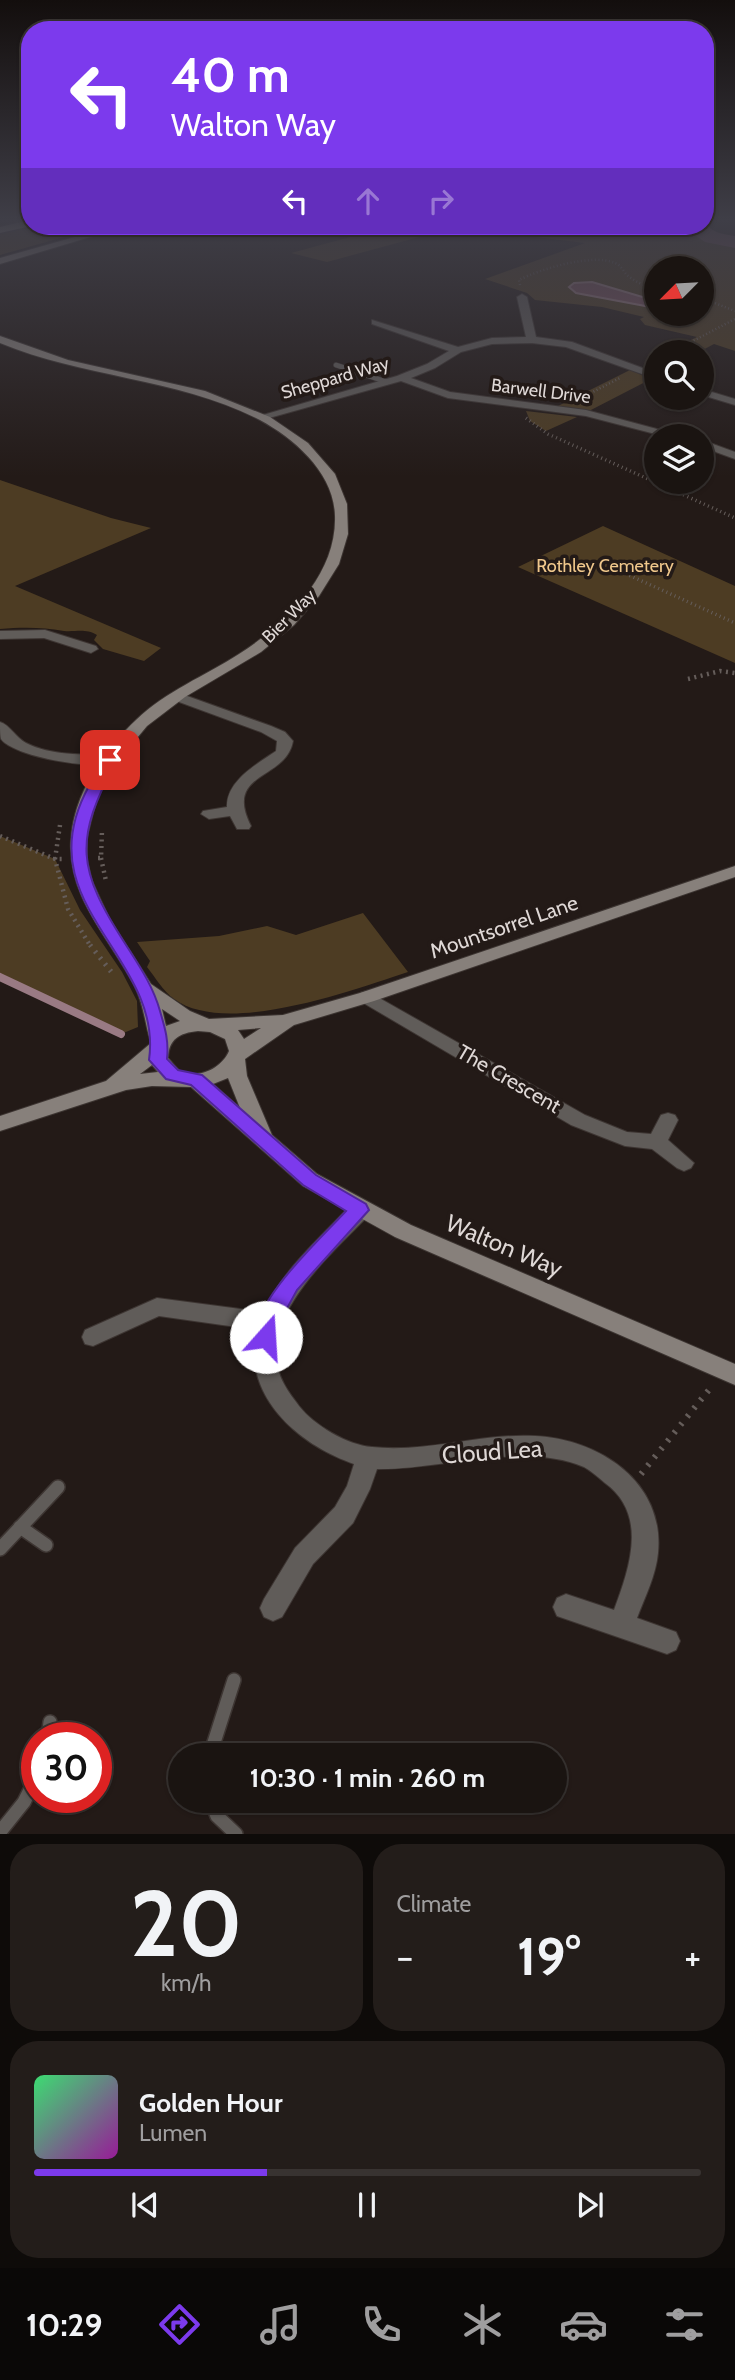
<!DOCTYPE html>
<meta charset="utf-8">
<style>
:root{--surface:#1a1411;--page:#231d1a;--text:#f1f3f6;--muted:#9f9e9f;--line:#383331;--accent:#7c3aed}
body{margin:0;font-family:Cabin,sans-serif;background:var(--page);color:var(--text);height:100vh;display:flex;flex-direction:column;font-size:26px;white-space:nowrap}
*{box-sizing:border-box;margin:0}
p{font-size:23px;color:var(--muted)}
.icon{flex:none;width:38px;height:38px;fill:none;stroke:currentColor;stroke-width:2;stroke-linecap:round;stroke-linejoin:round}
.map{position:relative;height:1834px;overflow:hidden}
.sheet{display:flex;flex-direction:column;gap:10px;padding:10px;background:#0e0b09;flex:1}
.sheet>*{flex:none}
.top-card{position:absolute;left:21px;top:21px;width:693px;height:214px;border-radius:28px;box-shadow:0 2px 5px #0004,0 0 0 2px var(--line);background:#7c3aed;color:#fff;overflow:hidden}
.needle{width:46px;rotate:246deg}
.fabs{position:absolute;left:644px;top:256px;display:grid;gap:14px}
.fabs a{display:grid;place-items:center;width:70px;height:70px;border-radius:50%;background:var(--surface);box-shadow:0 2px 5px #0004,0 0 0 2px var(--line);font-size:35px}
.speed{position:absolute;left:21px;top:1722px;display:flex;gap:14px;font-size:35px;font-weight:700;text-align:center}
.speed>*{display:grid;place-content:center;width:91px;height:91px;border-radius:50%;background:var(--surface);box-shadow:0 2px 5px #0004,0 0 0 2px var(--line);line-height:1}
.speed .limit{border:10px solid #d22;background:#fff;color:#111}
.pin{position:absolute;display:grid;place-items:center;width:60px;height:60px;color:#fff;margin:-30px;border-radius:14px;box-shadow:0 4px 10px #0006}
.me{position:absolute;width:77px;margin:-38px;rotate:19deg;stroke-linejoin:round;filter:drop-shadow(0 0 5px #0008)}
.turn{display:flex;align-items:center;gap:24px;height:147px;padding:0 35px;font-size:32px}
.turn .icon{width:91px;height:91px;stroke-width:2.5}
.turn b{display:block;font-size:49px;line-height:60px}
.lanes{display:flex;align-items:center;height:66px;padding:0 35px;background:#0003;justify-content:center;gap:35px;direction:ltr}
.lanes .off{opacity:.35}
.big{font-size:52px;font-weight:700;line-height:1.1}
.sheet .tile{flex:1;display:flex;flex-direction:column;justify-content:center;gap:10px;min-width:0;padding:0 24px;border-radius:28px;background:var(--page)}
.sheet .dial{align-items:center;gap:0}
.dial b{font-size:91px;line-height:1}
.song{display:flex;align-items:center;gap:21px}
.cover{width:84px;height:84px;border-radius:10px;background:linear-gradient(135deg,hsl(140 70% 55%),hsl(300 70% 35%))}
.played{height:7px;border-radius:4px;background:linear-gradient(90deg,var(--accent) 35%,var(--line) 35%)}
.keys{display:flex;justify-content:space-around;direction:ltr}
.heat{display:flex;justify-content:space-between;align-items:center;font-size:38px;direction:ltr}
.sheet .tiles{flex:1;display:grid;gap:10px;grid-template-columns:1fr 1fr}
.tile:last-child{grid-column:span 2}
.trip{position:absolute;left:168px;top:1743px;width:399px;height:70px;border-radius:35px;background:var(--surface);box-shadow:0 2px 5px #0004,0 0 0 2px var(--line);font-weight:700;line-height:70px;text-align:center}
.dock{display:flex;height:112px;justify-content:space-around;align-items:center;background:#0a0807;color:var(--muted)}
.dock .icon{width:49px;height:49px}
.dock .current{color:var(--accent)}
.dock b{font-size:32px;color:var(--text)}
.map>svg:first-child{display:block}
</style>
<div class="map">
<svg width="735" height="1834" viewBox="0 0 735 1834">
<rect width="100%" height="100%" fill="#231a17"/>
<!-- green -->
<path fill="#4d3c23" fill-rule="evenodd" d="M 33,226 L 103,226 L 0,255 L 0,233 Z
M 391,226 L 460,226 L 327,262 L 291,253 Z
M 499,226 L 698,226 L 701,233 L 735,242 L 735,351 L 714,344 L 699,352 L 666,352 L 697,337 L 645,325 L 640,319 L 644,317 L 602,307 L 535,300 L 527,293 L 485,279 L 585,243 L 527,236 ZM 656,268 L 702,268 L 702,313 L 656,313 Z
M 630,370 L 651,379 L 589,411 L 558,406 Z
M 526,411 L 577,417 L 546,431 L 530,421 Z
M 0,480 L 111,518 L 151,528 L 15,586 L 161,648 L 144,661 L 103,649 L 94,640 L 97,635 C 85,628 77,632 64,631 C 42,627 22,627 0,629 Z
M 603,526 L 735,586 L 735,663 L 518,567 Z
M 0,836 L 55,859 L 80,910 L 122,972 L 137,1001 L 138,1027 L 121,1034 L 0,977 Z
M 363,913 L 408,972 C 353,990 226,1037 174,999 C 163,991 155,977 147,967 L 150,961 L 137,942 L 219,936 L 267,926 L 296,935 Z"/>
<!-- water -->
<path fill="#7b515f" stroke="#997a83" stroke-width="2" d="M 592,282 L 656,301 L 656,308 L 576,293 L 569,287 L 574,283 Z"/>
<g fill="none" stroke-linecap="round" stroke-linejoin="round">
<!-- stream -->
<path stroke="#997a83" stroke-width="8" d="M 0,977 L 121,1034"/>
<!-- river -->
<path fill="#7b515f" fill-rule="evenodd" d="M 705,222 C 712,233 722,234 735,236 L 735,248 L 705,242 L 687,230 L 688,226 L 705,226 Z"/>
<defs>
<path id="lane-far1" d="M 173,226 L 177,226
M 336,365 L 387,382"/>
<path id="lane" d="M 20,1527 L 46,1545
M 0,1549 L 58,1487
M 48,1738 L 50,1722
M 210,1755 L 234,1680
M 211,1801 L 217,1816 L 236,1834
M 0,1832 L 24,1802 L 37,1776"/>
<path id="street" d="M 522,294 L 527,297 L 536,337 L 572,342 L 656,373 L 656,379 L 566,347 L 532,343 L 492,344 L 461,352 L 435,368 L 411,378 L 450,392 L 586,410 L 683,436 L 663,436 L 586,416 L 448,398 L 401,381 L 262,420 L 256,417 L 397,376 L 427,364 L 449,351 L 372,324 L 372,320 L 458,347 L 492,338 L 526,337 L 517,297 Z
M 702,389 L 735,399 L 735,405 L 702,395 Z
M 702,440 L 735,452 L 735,459 L 702,447 Z
M 45,630 L 96,646 L 98,649 L 91,653 L 44,638 L 0,639 L 0,631 Z
M 176,692 L 271,726 L 285,732 L 293,741 C 286,781 223,771 251,826 L 249,829 L 237,829 L 230,816 L 209,819 L 201,814 L 203,811 L 227,807 C 226,781 257,764 276,751 L 277,741 L 261,732 L 171,699 L 169,696 Z
M 0,722 C 10,725 16,738 26,743 C 51,756 83,754 110,755 L 118,760 C 104,773 13,757 1,739 C 0,735 0,728 0,722 Z
M 367,991 L 585,1115 L 627,1132 L 651,1134 L 661,1115 L 668,1113 L 675,1115 L 678,1120 L 668,1140 L 694,1163 L 691,1168 L 684,1171 L 677,1168 L 652,1149 L 625,1146 L 571,1125 L 360,1001 L 358,997 L 360,993 Z
M 360,1202 L 368,1204 L 371,1210 L 368,1216 C 330,1255 251,1323 284,1384 C 288,1392 294,1399 299,1406 C 314,1425 347,1445 372,1447 C 427,1453 481,1433 535,1436 C 598,1439 665,1481 658,1553 C 656,1575 645,1597 637,1618 L 676,1632 L 680,1641 L 676,1650 L 667,1654 L 557,1616 L 553,1607 L 557,1598 L 566,1594 L 614,1610 C 629,1569 649,1515 605,1483 C 598,1477 591,1471 584,1467 C 525,1441 440,1470 377,1469 L 370,1489 L 353,1523 L 313,1564 L 282,1617 L 273,1621 L 264,1617 L 260,1608 L 264,1599 L 295,1548 L 335,1507 L 347,1486 L 354,1464 C 297,1444 241,1395 257,1330 L 159,1316 L 93,1346 L 85,1344 L 82,1337 L 85,1330 L 157,1298 L 264,1312 C 282,1270 321,1237 352,1204 Z"/>
<path id="secondary" d="M 114,226 L 127,226 L 0,264 L 0,258 Z
M 0,336 L 68,360 L 205,391 L 270,417 L 308,443 L 335,474 L 347,504 L 348,534 L 339,564 L 319,596 L 294,625 L 261,652 L 185,697 L 147,726 L 113,767 L 96,801 L 87,837 L 87,860 L 92,881 L 109,918 L 151,984 L 190,1011 L 209,1019 L 283,1015 L 360,993 L 735,866 L 735,877 L 374,1001 L 294,1025 L 245,1059 L 247,1076 L 272,1135 L 317,1174 L 411,1225 L 735,1364 L 735,1385 L 395,1237 L 303,1186 L 191,1087 L 152,1086 L 126,1090 L 0,1131 L 0,1116 L 106,1081 L 151,1043 C 145,1025 144,1005 135,987 C 110,938 67,898 71,839 C 74,793 104,750 136,720 C 166,691 205,676 239,654 C 286,624 337,575 335,516 C 334,473 295,439 260,420 C 179,378 84,378 0,343 ZM 162,1009 L 180,1021 L 166,1026 ZM 261,1028 L 244,1039 L 238,1030 ZM 198,1031 L 210,1032 L 225,1039 L 229,1051 C 222,1068 198,1080 180,1071 C 176,1068 172,1062 168,1058 C 169,1039 179,1033 198,1031 ZM 152,1065 L 158,1072 L 140,1074 ZM 228,1078 L 240,1108 L 213,1084 Z"/>
<path id="highway" d="M 29,220 L 31,226 L 0,233 L 0,227 Z"/>
</defs>
<!-- lane-far1 casing -->
<use href="#lane-far1" stroke="#3d3532" stroke-width="6"/>
<!-- lane casing -->
<use href="#lane" stroke="#3d3532" stroke-width="16"/>
<!-- street casing -->
<use href="#street" stroke="#3d3532" stroke-width="2"/>
<!-- secondary casing -->
<use href="#secondary" stroke="#3d3532" stroke-width="2"/>
<!-- highway casing -->
<use href="#highway" stroke="#3d3532" stroke-width="3"/>
<!-- path-far4 -->
<path stroke="#655d5a" stroke-width="2.5" stroke-dasharray="1 2.5" stroke-linecap="butt" d="M 520,285 L 519,280 C 540,269 593,253 615,263 C 621,265 623,271 627,275 C 635,282 646,286 656,290
M 702,298 L 735,311
M 672,352 L 735,319
M 581,398 L 620,378"/>
<!-- path-far3 -->
<path stroke="#655d5a" stroke-width="3.5" stroke-dasharray="1 3.5" stroke-linecap="butt" d="M 526,418 L 548,434 L 735,518
M 613,568 L 735,623"/>
<!-- path-far2 -->
<path stroke="#655d5a" stroke-width="4.5" stroke-dasharray="2 4.5" stroke-linecap="butt" d="M 688,679 L 720,671 L 735,673
M 60,825 L 55,859 L 62,859
M 0,836 L 55,859 L 68,909 L 91,947
M 98,858 L 101,858 L 102,830
M 101,858 L 106,881"/>
<!-- path-far1 -->
<path stroke="#655d5a" stroke-width="5" stroke-dasharray="2 6" stroke-linecap="butt" d="M 90,945 L 113,974"/>
<!-- path -->
<path stroke="#655d5a" stroke-width="6" stroke-dasharray="2.5 8" stroke-linecap="butt" d="M 641,1474 L 712,1386"/>
<!-- lane-far1 -->
<use href="#lane-far1" stroke="#605c59" stroke-width="4.5"/>
<!-- lane -->
<use href="#lane" stroke="#605c59" stroke-width="13"/>
<!-- street -->
<use href="#street" fill="#605c59" fill-rule="evenodd"/>
<!-- secondary -->
<use href="#secondary" fill="#87807b" fill-rule="evenodd"/>
<!-- highway -->
<use href="#highway" fill="#c1b6ae" fill-rule="evenodd"/>
</g>
<!-- sky -->
<linearGradient id="sky" x2="0" y2="1"><stop stop-color="#130e0d"/><stop offset="0.46" stop-color="#3f3e47"/><stop offset="1" stop-color="#3f3e47" stop-opacity="0"/></linearGradient>
<rect width="735" height="477" fill="url(#sky)"/>
<!-- route -->
<path fill="#7c3aed" stroke="#51269a" stroke-width="2" d="M 110,756 L 117,760 C 73,841 77,869 126,945 C 140,967 153,986 160,1011 C 165,1028 169,1041 167,1059 L 178,1070 L 202,1075 L 316,1175 L 366,1204 L 369,1210 L 297,1290 L 279,1323 L 273,1343 L 266,1346 L 258,1343 C 242,1310 325,1234 346,1211 L 303,1185 L 191,1085 L 166,1079 L 149,1060 C 164,955 23,905 89,786 C 94,776 99,759 110,756 Z"/>
<g text-anchor="middle" stroke-width="7" stroke-linejoin="round" paint-order="stroke">
<!-- far-street labels -->
<g font-size="18" fill="#dfd8d6" stroke="#231a17">
<text transform="translate(335 378) rotate(-16)" y="6">Sheppard Way</text>
<text transform="translate(541 391) rotate(7)" y="6">Barwell Drive</text>
<text transform="translate(289 616) rotate(-45)" y="6">Bier Way</text>
</g>
<!-- far-park labels -->
<g font-size="18" fill="#f0c88c" stroke="#231a17">
<text x="605" y="572">Rothley Cemetery</text>
</g>
<!-- street labels -->
<g font-size="21" fill="#dfd8d6" stroke="#231a17">
<text transform="translate(504 927) rotate(-19)" y="7">Mountsorrel Lane</text>
<text transform="translate(509 1079) rotate(30)" y="7">The Crescent</text>
</g>
<!-- near-street labels -->
<g font-size="24" fill="#dfd8d6" stroke="#231a17">
<text transform="translate(504 1246) rotate(23)" y="8">Walton Way</text>
<text transform="translate(492 1452) rotate(-4)" y="8">Cloud Lea</text>
</g>
</g>
</svg>
<div class="fabs">
<a><svg class="needle" viewBox="-14 -14 28 28"><path d="M0-13l5 13h-10z" fill="#e53935"/><path d="M0 13l5-13h-10z" fill="#9f9e9f"/></svg></a>
<a><svg class="icon" aria-label="search" viewBox="0 0 24 24"><circle cx="10" cy="10" r="6"/><path d="M15 15l6 6"/></svg></a>
<a><svg class="icon" aria-label="layers" viewBox="0 0 24 24"><path d="M12 4l9 5-9 5-9-5zM3 14l9 5 9-5"/></svg></a>
</div>
<div class="speed"><div class="limit">30</div></div>
<div class="pin" style="left:110px;top:760px;background:#d93025"><svg class="icon" aria-label="arrive" viewBox="0 0 24 24"><path d="M6 21V4h12l-3 4 3 4H6"/></svg></div>
<svg class="me" style="left:266px;top:1337px" viewBox="-20 -20 40 40"><circle r="19" fill="#fff"/><path d="M0-13L10 11 0 6-10 11z" fill="#7c3aed"/></svg>
<div class="trip">10:30 · 1 min · 260 m</div>
<div class="top-card">
<div class="turn"><svg class="icon" aria-label="left" viewBox="0 0 24 24"><path d="M17 20v-9H6M10 6l-5 5 5 5"/></svg><div><b>40 m</b>Walton Way</div></div>
<div class="lanes"><svg class="icon" aria-label="left" viewBox="0 0 24 24"><path d="M17 20v-9H6M10 6l-5 5 5 5"/></svg><svg class="icon off" aria-label="ahead" viewBox="0 0 24 24"><path d="M12 20V5M6 11l6-6 6 6"/></svg><svg class="icon off" aria-label="right" viewBox="0 0 24 24"><path d="M7 20v-9h11M14 6l5 5-5 5"/></svg></div>
</div>
</div>
<section class="sheet">
<div class="tiles">
<div class="tile dial"><b>20</b><p>km/h</p></div>
<div class="tile"><p>Climate</p>
<div class="heat"><a>−</a><b class="big">19°</b><a>+</a></div>
</div>
<div class="tile">
<div class="song"><i class="cover"></i><div><b>Golden Hour</b><p>Lumen</p></div></div>
<div class="played"></div>
<div class="keys"><svg class="icon" aria-label="previous" viewBox="0 0 24 24"><path d="M18 5L8 12l10 7zM5 5v14"/></svg><svg class="icon" aria-label="pause" viewBox="0 0 24 24"><path d="M8 5v14M16 5v14"/></svg><svg class="icon" aria-label="next" viewBox="0 0 24 24"><path d="M6 5l10 7-10 7zM19 5v14"/></svg></div>
</div>
</div>
</section>
<nav class="dock">
<b>10:29</b>
<svg class="icon current" aria-label="directions" viewBox="0 0 24 24"><path d="M12 3l9 9-9 9-9-9zM9 14v-3h6M13 9l2 2-2 2"/></svg>
<svg class="icon" aria-label="music" viewBox="0 0 24 24"><path d="M9 18V5l10-2v13"/><circle cx="6" cy="18" r="3"/><circle cx="16" cy="16" r="3"/></svg>
<svg class="icon" aria-label="phone" viewBox="0 0 24 24"><path d="M5 4h4l2 5-3 2q2 4 5 5l2-3 5 2v4C11 20 4 13 5 4z"/></svg>
<svg class="icon" aria-label="climate" viewBox="0 0 24 24"><path d="M12 3v18M4 7l16 10M4 17L20 7"/></svg>
<svg class="icon" aria-label="car" viewBox="0 0 24 24"><path d="M5 17H2v-5l4-1 3-4h7l3 4 3 1v5h-3M9 17h6M6 11h13"/><circle cx="7" cy="17" r="2"/><circle cx="17" cy="17" r="2"/></svg>
<svg class="icon" aria-label="filters" viewBox="0 0 24 24"><path d="M4 7h16M4 17h16"/><circle cx="9" cy="7" r="2"/><circle cx="15" cy="17" r="2"/></svg>
</nav>
